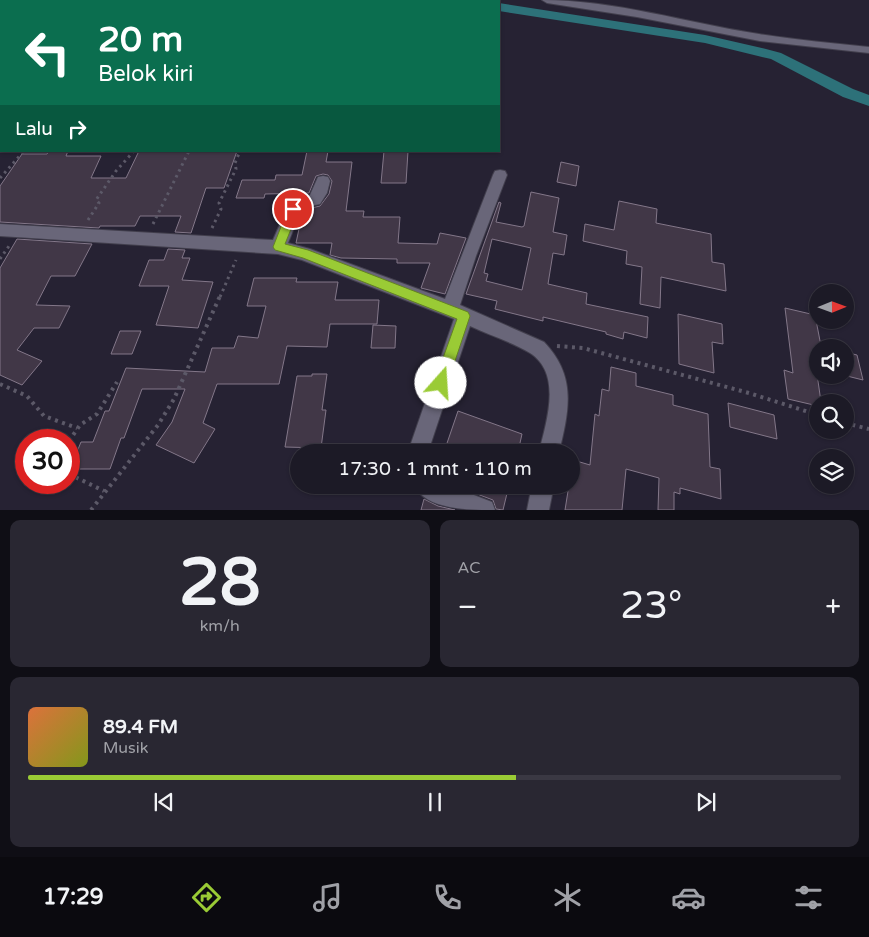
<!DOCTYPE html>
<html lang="id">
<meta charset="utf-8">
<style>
:root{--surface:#1c1a26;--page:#292732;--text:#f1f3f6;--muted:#a0a1a7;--line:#3a3843;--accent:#9acb35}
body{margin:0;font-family:"Varela Round",sans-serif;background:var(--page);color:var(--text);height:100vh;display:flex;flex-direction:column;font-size:19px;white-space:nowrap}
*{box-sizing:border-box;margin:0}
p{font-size:16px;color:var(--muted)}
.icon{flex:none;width:28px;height:28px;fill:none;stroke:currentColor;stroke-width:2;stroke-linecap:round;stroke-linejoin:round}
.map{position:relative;height:510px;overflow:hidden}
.sheet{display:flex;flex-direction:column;gap:10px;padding:10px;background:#0f0e15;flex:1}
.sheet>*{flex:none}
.guide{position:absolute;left:0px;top:0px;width:500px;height:152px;box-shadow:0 1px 4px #0004,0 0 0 1px var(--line);background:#0b6e4f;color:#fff;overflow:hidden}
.needle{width:32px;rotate:89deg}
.fabs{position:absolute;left:809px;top:284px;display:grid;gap:10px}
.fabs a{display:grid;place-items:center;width:45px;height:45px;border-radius:50%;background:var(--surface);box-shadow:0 1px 4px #0004,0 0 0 1px var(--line);font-size:25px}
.speed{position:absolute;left:15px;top:429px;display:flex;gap:10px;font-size:25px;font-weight:700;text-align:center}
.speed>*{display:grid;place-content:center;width:65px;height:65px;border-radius:50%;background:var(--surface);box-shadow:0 1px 4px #0004,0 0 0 1px var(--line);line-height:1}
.speed .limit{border:8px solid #d22;background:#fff;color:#111}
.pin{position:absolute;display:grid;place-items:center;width:42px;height:42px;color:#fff;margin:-21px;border:2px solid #fff;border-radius:50%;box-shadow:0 1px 5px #0007}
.me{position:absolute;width:55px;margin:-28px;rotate:19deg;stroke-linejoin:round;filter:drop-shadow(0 0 4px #0008)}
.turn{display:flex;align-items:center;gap:18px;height:105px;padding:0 15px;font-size:22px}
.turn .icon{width:65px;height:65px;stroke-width:2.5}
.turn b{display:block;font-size:35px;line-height:42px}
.then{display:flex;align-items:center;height:48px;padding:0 15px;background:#0003;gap:10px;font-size:19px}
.big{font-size:38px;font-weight:600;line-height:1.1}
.sheet .tile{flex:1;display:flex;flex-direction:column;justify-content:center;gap:8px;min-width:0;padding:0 18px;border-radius:10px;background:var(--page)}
.sheet .dial{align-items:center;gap:0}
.dial b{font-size:65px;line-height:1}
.song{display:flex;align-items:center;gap:15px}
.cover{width:60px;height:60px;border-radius:8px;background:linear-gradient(135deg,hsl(20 70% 55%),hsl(70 70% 35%))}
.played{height:5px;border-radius:2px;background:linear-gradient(90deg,var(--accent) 60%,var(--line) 60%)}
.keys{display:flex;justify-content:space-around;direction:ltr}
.heat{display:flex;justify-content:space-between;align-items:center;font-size:28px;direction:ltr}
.sheet .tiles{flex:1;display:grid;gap:10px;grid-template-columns:1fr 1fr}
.tile:last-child{grid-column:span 2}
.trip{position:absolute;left:290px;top:444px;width:290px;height:50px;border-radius:25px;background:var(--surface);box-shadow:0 1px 4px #0004,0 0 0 1px var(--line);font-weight:600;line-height:50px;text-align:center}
.dock{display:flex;height:80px;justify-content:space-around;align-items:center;background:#0b0a0f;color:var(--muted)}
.dock .icon{width:35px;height:35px}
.dock .selected{color:var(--accent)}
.dock b{font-size:22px;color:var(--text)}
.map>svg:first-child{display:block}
</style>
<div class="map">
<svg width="869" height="510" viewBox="0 0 869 510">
<rect width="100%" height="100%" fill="#262233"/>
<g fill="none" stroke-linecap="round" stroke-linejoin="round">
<!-- canal -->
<path fill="#2d7179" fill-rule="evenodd" d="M 445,0 L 465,0 L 465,1 L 445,1 Z
M 499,3 L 705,35 L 766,49 L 781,53 L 853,89 L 869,95 L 869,106 L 843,97 L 771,59 L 758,56 L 705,43 L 499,11 Z"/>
</g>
<!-- building -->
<path fill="#413747" stroke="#837789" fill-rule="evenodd" d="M 49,151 L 68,151 L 66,156 L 101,156 L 91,178 L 126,178 L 139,151 L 237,151 L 224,188 L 206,188 L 191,233 L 175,232 L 181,216 L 140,216 L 135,226 L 100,226 L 99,228 L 0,222 L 0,186 L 22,154 L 47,154 Z
M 307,151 L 328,151 L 326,162 L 352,162 L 346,211 L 364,211 L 363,217 L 400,217 L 398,243 L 437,244 L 440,233 L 466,238 L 445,294 L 421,288 L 430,263 L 397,263 L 397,259 L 341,258 L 330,255 L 332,243 L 296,243 L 303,210 L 320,206 L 329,194 L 332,181 L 328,175 L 323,174 L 316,176 L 309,193 L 265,194 L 264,198 L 236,198 L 242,180 L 275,180 L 276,175 L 302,175 Z
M 384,151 L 408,151 L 406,183 L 381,183 Z
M 561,162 L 579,166 L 576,186 L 557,182 Z
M 531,192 L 559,198 L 553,232 L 567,235 L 564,255 L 553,253 L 548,284 L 587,293 L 586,304 L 648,317 L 647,338 L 624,332 L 623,339 L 606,334 L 606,332 L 543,317 L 543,321 L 495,309 L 497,301 L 466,294 L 499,202 L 501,203 L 496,222 L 522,227 L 524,226 ZM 492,239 L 531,248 L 522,290 L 486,281 L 488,274 L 484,273 Z
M 619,201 L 657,209 L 656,223 L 711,234 L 712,262 L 724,264 L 726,291 L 661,277 L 660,308 L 640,304 L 642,267 L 626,264 L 627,251 L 583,241 L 585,224 L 614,230 Z
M 17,239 L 92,244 L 75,276 L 51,276 L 36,305 L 70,306 L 59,328 L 34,328 L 17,350 L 42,361 L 22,385 L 0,375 L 0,268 Z
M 168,249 L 185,250 L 182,258 L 190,258 L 182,280 L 213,282 L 198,328 L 156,325 L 169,286 L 139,286 L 149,260 L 164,260 Z
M 254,278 L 297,278 L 296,282 L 338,282 L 335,300 L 379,300 L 377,324 L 330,324 L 327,347 L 287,346 L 279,384 L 217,384 L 203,423 L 215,429 L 194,463 L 156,445 L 172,422 L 185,389 L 142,389 L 124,438 L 121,438 L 110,469 L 70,469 L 81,442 L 93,442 L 105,411 L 109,411 L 126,368 L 205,372 L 212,348 L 234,348 L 238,336 L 258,338 L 266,306 L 247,306 Z
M 785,308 L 815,315 L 821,346 L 827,348 L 818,348 L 817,374 L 821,402 L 818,402 L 818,406 L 788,399 L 784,370 L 793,373 Z
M 678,314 L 722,324 L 723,344 L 712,342 L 714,373 L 679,364 Z
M 373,325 L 396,326 L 395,348 L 371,348 Z
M 120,331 L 141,331 L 132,354 L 111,354 Z
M 845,352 L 857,355 L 863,380 L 843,375 L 845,375 Z
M 611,367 L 636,373 L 636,386 L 673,395 L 673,405 L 708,414 L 710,467 L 720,469 L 721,499 L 680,488 L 680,494 L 674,492 L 674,510 L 658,510 L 659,478 L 626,469 L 622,510 L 565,510 L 569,485 L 571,485 L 573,460 L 590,465 L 595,414 L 599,416 L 602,389 L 609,391 Z
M 312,374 L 327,374 L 322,410 L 326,410 L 321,448 L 285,447 L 297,376 L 312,376 Z
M 728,403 L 774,415 L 777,439 L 730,427 Z
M 458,411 L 522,434 L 518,452 L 444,452 Z
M 453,485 L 509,485 L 503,510 L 496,509 L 493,500 Z
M 424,499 L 438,506 L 455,510 L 421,510 Z"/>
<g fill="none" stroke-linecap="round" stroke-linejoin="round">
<defs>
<path id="minor" d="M 542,0 C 615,0 687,23 759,34 C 796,40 833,43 869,47 L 869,53 L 760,41 L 637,17 L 547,3 Z
M 500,170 L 505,171 L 507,175 L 476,256 L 460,305 L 544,342 C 577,376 569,411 559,452 L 539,452 C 546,423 563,374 530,353 C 512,342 489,335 470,326 L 428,452 L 408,452 L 454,319 L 444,315 L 302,260 L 278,254 L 0,236 L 0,224 L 273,240 L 291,199 L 310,195 L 318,177 L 323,176 L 328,177 L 330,181 L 327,193 L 320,204 L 302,208 L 288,243 L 310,249 L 445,299 L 493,175 L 495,171 Z
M 414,485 L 448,485 L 492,502 L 495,510 C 471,510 425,510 414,485 Z
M 532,485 L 554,485 L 549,510 L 527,510 Z"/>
</defs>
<!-- minor casing -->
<use href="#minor" stroke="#423f4d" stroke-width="2"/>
<!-- path-far1 -->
<path stroke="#5c5968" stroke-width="3" stroke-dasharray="2.5 4" stroke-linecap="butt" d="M 0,178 L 24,151
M 88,220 L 99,203 L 96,200 L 116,171 L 134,151
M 153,224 L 189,151
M 212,228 L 221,209 L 219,203 L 236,169 L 235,163 L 240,151
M 0,259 L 9,246
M 220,297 L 236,260"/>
<!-- path -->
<path stroke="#5c5968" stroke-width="4" stroke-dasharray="3 4.5" stroke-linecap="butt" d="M 557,346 L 583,348 L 749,393 L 818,415
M 0,384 L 27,396 L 44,416 L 77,428
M 845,423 L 869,429
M 69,441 L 80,425 L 97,414 L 117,382
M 69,474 L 104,491
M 91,510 L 158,425 L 174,399 L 220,296"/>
<!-- minor -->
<use href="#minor" fill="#696679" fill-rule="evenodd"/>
</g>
<!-- route -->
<path fill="#9acb35" stroke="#648422" d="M 293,205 L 299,209 L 285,244 L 308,250 L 468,312 L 470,316 L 446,388 L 441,390 L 436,388 L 434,383 L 457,319 L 303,258 L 275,250 L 273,247 L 288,209 Z"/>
</svg>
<div class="fabs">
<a><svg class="needle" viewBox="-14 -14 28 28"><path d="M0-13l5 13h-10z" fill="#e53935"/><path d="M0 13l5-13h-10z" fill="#a0a1a7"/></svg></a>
<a><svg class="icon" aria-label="sound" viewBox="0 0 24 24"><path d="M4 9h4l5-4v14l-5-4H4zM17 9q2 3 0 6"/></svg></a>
<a><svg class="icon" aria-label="search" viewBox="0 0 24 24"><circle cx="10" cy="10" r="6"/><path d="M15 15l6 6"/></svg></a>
<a><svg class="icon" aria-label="layers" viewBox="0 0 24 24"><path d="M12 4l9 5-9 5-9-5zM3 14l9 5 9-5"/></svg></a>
</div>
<div class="speed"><div class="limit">30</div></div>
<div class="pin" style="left:293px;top:209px;background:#d93025"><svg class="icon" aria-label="arrive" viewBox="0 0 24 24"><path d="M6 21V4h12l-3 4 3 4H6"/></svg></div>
<svg class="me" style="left:441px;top:383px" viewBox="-20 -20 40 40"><circle r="19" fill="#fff"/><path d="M0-13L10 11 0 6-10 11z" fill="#9acb35"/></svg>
<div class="trip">17:30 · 1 mnt · 110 m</div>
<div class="guide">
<div class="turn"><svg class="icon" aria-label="left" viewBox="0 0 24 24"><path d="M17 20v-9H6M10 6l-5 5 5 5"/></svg><div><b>20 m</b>Belok kiri</div></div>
<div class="then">Lalu<svg class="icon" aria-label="right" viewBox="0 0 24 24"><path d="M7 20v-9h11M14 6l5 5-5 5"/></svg></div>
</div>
</div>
<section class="sheet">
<div class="tiles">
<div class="tile dial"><b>28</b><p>km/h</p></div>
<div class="tile"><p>AC</p>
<div class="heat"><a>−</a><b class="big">23°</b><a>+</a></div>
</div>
<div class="tile">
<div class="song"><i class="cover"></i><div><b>89.4 FM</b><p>Musik</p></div></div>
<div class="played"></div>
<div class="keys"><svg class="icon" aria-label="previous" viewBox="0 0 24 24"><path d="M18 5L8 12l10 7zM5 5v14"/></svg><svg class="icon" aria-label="pause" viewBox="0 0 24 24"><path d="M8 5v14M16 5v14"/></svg><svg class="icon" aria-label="next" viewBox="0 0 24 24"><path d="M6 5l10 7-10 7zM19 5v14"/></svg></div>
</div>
</div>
</section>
<nav class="dock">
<b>17:29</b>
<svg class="icon selected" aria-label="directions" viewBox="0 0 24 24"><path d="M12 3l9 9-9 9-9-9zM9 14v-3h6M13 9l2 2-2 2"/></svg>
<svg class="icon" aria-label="music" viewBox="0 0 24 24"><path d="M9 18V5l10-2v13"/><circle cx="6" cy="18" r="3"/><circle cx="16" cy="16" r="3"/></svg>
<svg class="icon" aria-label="phone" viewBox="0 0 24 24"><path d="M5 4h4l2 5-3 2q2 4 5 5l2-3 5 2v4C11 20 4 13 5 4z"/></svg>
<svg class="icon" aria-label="climate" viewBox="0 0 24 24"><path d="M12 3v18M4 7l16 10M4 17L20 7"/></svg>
<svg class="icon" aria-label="car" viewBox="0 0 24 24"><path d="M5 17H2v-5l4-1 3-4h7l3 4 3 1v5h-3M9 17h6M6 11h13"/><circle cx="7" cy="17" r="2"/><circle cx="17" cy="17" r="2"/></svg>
<svg class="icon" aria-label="filters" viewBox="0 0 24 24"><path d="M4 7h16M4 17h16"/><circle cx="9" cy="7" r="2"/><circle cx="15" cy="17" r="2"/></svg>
</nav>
